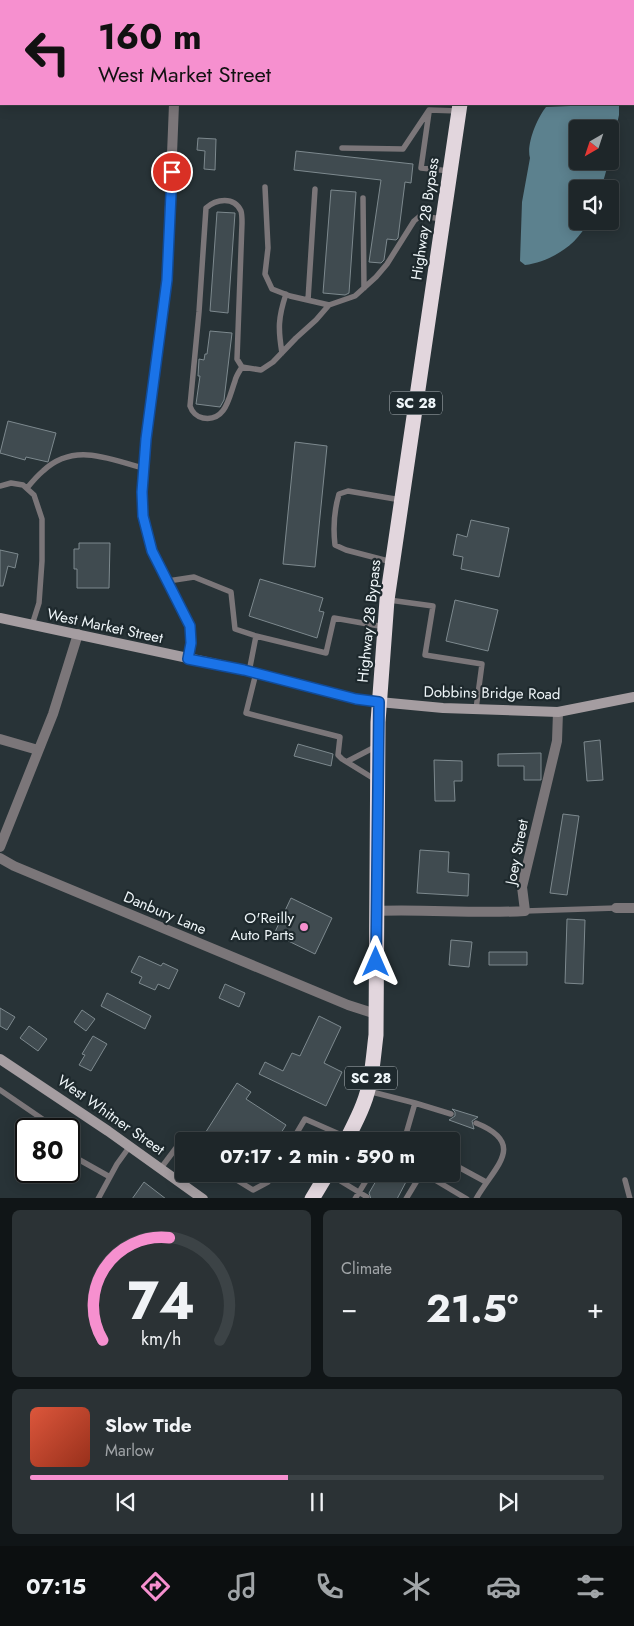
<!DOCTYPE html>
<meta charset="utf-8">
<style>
:root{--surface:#1e2629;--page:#2b3235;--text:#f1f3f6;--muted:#a1a5a8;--line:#3c4346;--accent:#f690cf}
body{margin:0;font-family:Jost,sans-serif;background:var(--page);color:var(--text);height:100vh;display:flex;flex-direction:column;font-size:19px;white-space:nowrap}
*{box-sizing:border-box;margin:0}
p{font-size:16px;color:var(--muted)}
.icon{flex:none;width:28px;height:28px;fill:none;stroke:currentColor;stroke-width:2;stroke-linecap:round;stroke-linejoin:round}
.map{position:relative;height:1198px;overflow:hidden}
.sheet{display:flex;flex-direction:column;gap:12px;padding:12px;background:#101517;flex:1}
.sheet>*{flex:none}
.hud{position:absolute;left:0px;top:0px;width:635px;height:105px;box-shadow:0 2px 12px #0003,0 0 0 1px var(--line);background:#f690cf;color:#111;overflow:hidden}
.needle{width:32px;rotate:219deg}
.controls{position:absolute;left:569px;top:120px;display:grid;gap:10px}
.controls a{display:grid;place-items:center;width:50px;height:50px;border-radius:5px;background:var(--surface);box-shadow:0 2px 12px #0003,0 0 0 1px var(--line);font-size:25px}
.speed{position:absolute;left:15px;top:1118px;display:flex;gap:10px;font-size:25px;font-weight:700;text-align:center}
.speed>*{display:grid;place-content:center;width:65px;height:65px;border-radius:50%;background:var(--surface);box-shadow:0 2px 12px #0003,0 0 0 1px var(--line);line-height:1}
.speed .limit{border:2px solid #111;border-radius:8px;background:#fff;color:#111}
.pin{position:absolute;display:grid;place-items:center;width:42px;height:42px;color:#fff;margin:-21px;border:2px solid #fff;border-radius:50%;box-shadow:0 1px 5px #0007}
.me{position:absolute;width:55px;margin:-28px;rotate:0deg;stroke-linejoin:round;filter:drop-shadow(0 0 4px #0008)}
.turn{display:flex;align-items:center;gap:18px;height:105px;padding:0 15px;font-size:22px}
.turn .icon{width:65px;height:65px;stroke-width:2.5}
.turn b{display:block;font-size:35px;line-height:42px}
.big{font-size:38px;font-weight:700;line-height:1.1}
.sheet .tile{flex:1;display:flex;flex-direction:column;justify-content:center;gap:8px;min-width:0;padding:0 18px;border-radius:8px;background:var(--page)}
.sheet .dial{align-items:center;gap:0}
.dial svg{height:130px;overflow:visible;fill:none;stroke:var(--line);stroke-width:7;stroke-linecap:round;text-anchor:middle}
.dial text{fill:var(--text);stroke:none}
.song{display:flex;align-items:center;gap:15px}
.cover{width:60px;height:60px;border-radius:8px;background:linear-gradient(135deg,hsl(10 70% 55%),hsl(10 70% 35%))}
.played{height:5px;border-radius:2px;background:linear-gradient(90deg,var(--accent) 45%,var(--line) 45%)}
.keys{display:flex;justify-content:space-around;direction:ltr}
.heat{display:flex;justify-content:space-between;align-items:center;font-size:28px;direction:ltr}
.sheet .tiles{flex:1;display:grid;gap:12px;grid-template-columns:1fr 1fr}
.tile:last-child{grid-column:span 2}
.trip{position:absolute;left:175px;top:1132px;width:285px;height:50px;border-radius:5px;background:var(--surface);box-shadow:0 2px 12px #0003,0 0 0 1px var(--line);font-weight:700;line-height:50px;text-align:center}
.tabs{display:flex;height:80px;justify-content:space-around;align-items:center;background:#0c0f10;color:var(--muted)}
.tabs .icon{width:35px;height:35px}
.tabs .selected{color:var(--accent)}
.tabs b{font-size:22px;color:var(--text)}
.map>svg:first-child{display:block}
</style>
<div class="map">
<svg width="634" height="1199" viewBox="0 0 634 1199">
<rect width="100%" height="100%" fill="#283337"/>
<!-- water -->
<path fill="#5c818e" d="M 619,104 L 619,115 L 610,155 L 610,129 L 578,129 L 578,161 L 609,161 L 601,189 L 578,189 L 578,221 L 588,221 C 578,245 550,262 525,265 L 520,261 L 522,202 L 530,158 C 526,145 537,118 546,107 Z"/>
<!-- building -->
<path fill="#404b50" stroke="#7d898e" d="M 198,138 L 216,139 L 215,170 L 204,169 L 205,151 L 197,150 Z
M 296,151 L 413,164 L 411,183 L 405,182 L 398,238 L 396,240 L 387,239 L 384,260 L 381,263 L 369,262 L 381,180 L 294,170 Z
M 331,190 L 356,192 L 349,293 L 345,295 L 323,293 Z
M 217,212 L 235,213 L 228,313 L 210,311 Z
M 210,331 L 232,333 L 224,400 L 220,407 L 196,404 L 200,376 L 198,376 L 199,359 L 204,360 L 205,354 L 207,354 Z
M 8,421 L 56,433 L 48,462 L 26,457 L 25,460 L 0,453 Z
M 295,442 L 327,446 L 315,567 L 283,564 Z
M 471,520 L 509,528 L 499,577 L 461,569 L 463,557 L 453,555 L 457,534 L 467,537 Z
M 79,543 L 110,543 L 109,588 L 77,588 L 77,569 L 74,569 L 74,549 L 79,549 Z
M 0,550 L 18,554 L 15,568 L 8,566 L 3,586 L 0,586 Z
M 260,579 L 323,598 L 319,611 L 324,612 L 317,638 L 249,616 Z
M 455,600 L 498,610 L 488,651 L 446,641 Z
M 600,740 L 603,780 L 587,781 L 584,742 Z
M 298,744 L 333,754 L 331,766 L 294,756 Z
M 541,753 L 541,780 L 524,780 L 524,766 L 498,766 L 498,754 Z
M 434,760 L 462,761 L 462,781 L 454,781 L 455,801 L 435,801 Z
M 563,814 L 579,816 L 567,895 L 550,893 Z
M 420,850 L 449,852 L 448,872 L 469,874 L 468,896 L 417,893 Z
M 291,898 L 332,918 L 315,954 L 274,934 Z
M 567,919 L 585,920 L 583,984 L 565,983 Z
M 451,940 L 472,942 L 469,967 L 449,965 Z
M 489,952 L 527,952 L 527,965 L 489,965 Z
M 139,956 L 161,966 L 163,963 L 178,970 L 169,989 L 158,984 L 155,990 L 139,983 L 142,977 L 131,972 Z
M 225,984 L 245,993 L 239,1007 L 219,998 Z
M 107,993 L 151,1016 L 145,1029 L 101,1006 Z
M 0,1008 L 15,1017 L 7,1030 L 0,1026 Z
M 82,1010 L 95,1019 L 86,1031 L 74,1022 Z
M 319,1016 L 341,1027 L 324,1063 L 342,1072 L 326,1106 L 259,1074 L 265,1062 L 283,1071 L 292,1053 L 300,1056 Z
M 29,1026 L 47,1039 L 38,1051 L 20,1038 Z
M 93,1036 L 107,1044 L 91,1071 L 79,1065 L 85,1055 L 82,1054 Z
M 237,1083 L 251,1092 L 246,1099 L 286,1125 L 276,1141 L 208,1141 L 202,1138 Z
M 452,1109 L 478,1117 L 472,1121 L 474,1129 L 449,1120 L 455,1116 L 455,1112 Z
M 380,1174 L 401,1174 L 408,1178 L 397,1199 L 371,1199 L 369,1193 Z
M 144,1182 L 166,1199 L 132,1199 Z"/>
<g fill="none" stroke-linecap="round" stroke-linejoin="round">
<!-- lane -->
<path stroke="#7b7679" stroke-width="5.5" d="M 429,112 L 421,168 L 450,171
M 342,148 L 403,149 L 429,110 L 459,111
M 265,187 L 268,248 L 265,274 L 272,289 L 290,296 L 329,305
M 363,198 L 364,288
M 308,300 L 315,189
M 282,353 C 278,329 278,318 286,294
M 242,367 C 239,372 236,376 235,381 C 229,397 226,422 203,418 C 197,417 192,412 190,406 L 199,312 L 206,208 C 216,199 234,196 241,211 C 242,214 242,220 242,223 L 237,359 L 242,367 L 261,370 L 273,362 L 296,338 L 316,320 L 329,305 L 355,296 L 376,277 L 387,264 L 414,221 L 420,216 L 443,219
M 0,486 L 11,483 L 23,485 L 34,495 L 42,519 L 42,561 L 39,603 L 32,625
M 27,488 C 32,482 37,476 43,471 C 74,442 108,459 143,468
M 392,562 L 346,550 L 335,545 C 333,528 334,511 339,494 L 348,491 L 401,500
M 168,581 L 194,577 L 231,592 L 235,629 L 256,636
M 389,600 L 433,606 L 425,655 L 482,664 L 476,709
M 249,672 L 256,636 L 326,653 L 334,618 L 385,627
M 256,673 L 246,713 L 340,737 L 338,755 L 342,759 L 376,780
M 348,761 L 375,747
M 525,911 L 616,908
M 0,1090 L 57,1129
M 368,1091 L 415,1103 L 404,1141
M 415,1103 L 451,1114
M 69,1137 L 73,1146 L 69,1153
M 292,1141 L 305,1119 L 346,1137
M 69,1154 L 110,1177
M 451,1163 L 486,1182
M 161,1168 L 179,1144 L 184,1147
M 227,1174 L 253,1190 L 268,1182 L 273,1174
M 329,1174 L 367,1197
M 425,1174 L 467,1199
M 625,1180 L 630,1199
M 98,1199 L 117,1164 L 130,1146
M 355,1199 L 370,1174
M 406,1199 L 421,1174
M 476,1199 C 494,1167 528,1144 476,1123"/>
<!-- street -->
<path stroke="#7b7679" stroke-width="10" d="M 178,1 L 178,0
M 174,104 L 167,280 L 146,439 L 142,492 L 143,516 L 152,551 L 190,627 L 191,643 L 188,659
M 0,739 L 38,750
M 0,847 L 53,714 L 78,634
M 0,858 L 14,866 L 348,1005 L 376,1014
M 616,908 L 634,908
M 376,911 C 426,909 476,914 525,911 L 522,887 L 557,741 L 558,712"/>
<!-- secondary -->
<path stroke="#a59da1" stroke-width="10" d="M 0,618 L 244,670 L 356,699 L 379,702 L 443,708 L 558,712 L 634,697
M 0,1059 L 108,1131 L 203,1199"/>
<!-- highway -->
<path stroke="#e2d6dd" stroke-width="15" d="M 475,1 L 475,0
M 346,1141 C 352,1129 358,1118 363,1105 C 372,1083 373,1059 376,1035 L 378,722 L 387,600 L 460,104
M 312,1199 L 327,1174"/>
</g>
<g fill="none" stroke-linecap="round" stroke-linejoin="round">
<defs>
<path id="route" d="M 172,172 L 167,280 L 146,439 L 142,492 L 143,516 L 152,551 L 190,626 L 191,643 L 188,659 L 244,670 L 356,699 L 379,702 L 376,962"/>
</defs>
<!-- route casing -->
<use href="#route" stroke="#114b97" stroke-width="12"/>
<!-- route -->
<use href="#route" stroke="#1a73e8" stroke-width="9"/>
</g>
<!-- markers -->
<circle fill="#f690cf" stroke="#1e292d" stroke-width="2" cx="304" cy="927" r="5"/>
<g text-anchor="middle" stroke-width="4.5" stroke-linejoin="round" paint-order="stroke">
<!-- shield labels -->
<g fill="#1e292d" stroke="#b0b8bc" stroke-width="1">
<rect x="390" y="391.5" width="52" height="23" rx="4"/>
<rect x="345" y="1066.5" width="52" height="23" rx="4"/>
</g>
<g font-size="14" font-weight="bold" fill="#eff6f9">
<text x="416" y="408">SC 28</text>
<text x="371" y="1083">SC 28</text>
</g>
<!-- street labels -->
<g font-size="15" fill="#eff6f9" stroke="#1e292d">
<text transform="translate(425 219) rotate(-82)" y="5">Highway 28 Bypass</text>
<text transform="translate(369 621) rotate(-84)" y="5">Highway 28 Bypass</text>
<text transform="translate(105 626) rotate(12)" y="5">West Market Street</text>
<text transform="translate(492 693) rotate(1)" y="5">Dobbins Bridge Road</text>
<text transform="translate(517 852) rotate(-79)" y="5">Joey Street</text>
<text transform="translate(165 913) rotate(23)" y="5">Danbury Lane</text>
<text transform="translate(111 1115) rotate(35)" y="5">West Whitner Street</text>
</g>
<!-- poi labels -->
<g font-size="15" fill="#eff6f9" stroke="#1e292d" text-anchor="end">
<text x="294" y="923">O'Reilly<tspan x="294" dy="17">Auto Parts</tspan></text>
</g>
</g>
</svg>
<div class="controls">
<a><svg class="needle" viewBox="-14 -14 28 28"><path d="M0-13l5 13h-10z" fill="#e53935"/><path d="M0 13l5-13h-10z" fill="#a1a5a8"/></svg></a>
<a><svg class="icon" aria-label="sound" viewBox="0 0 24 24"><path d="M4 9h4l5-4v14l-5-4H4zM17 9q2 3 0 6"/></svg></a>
</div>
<div class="speed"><div class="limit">80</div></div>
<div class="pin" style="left:172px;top:172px;background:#d93025"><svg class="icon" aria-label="arrive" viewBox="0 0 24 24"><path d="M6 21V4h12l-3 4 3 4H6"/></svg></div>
<svg class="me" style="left:376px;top:962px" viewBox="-20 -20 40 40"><path d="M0-17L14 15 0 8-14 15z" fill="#1a73e8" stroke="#fff" stroke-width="4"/></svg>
<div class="trip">07:17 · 2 min · 590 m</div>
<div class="hud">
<div class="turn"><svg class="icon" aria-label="left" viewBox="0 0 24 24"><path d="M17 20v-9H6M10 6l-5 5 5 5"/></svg><div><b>160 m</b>West Market Street</div></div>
</div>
</div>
<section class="sheet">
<div class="tiles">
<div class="tile dial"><svg viewBox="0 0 100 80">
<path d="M14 69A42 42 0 1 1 86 69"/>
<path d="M14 69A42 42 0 0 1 55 6" stroke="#f690cf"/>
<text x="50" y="56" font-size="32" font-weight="700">74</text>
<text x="50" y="72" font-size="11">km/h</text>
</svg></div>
<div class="tile"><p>Climate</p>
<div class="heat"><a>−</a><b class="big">21.5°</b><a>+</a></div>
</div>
<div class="tile">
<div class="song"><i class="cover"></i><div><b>Slow Tide</b><p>Marlow</p></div></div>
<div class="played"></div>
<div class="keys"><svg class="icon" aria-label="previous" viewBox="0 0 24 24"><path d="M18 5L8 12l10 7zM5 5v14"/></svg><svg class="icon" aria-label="pause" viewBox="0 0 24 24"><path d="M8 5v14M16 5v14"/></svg><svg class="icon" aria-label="next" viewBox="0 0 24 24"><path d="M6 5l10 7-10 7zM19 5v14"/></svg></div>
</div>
</div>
</section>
<nav class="tabs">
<b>07:15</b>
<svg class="icon selected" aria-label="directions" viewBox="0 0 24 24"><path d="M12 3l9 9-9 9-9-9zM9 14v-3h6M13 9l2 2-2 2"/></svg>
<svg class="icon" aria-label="music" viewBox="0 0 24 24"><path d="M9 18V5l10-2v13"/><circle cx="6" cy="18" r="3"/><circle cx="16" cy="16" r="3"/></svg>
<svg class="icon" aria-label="phone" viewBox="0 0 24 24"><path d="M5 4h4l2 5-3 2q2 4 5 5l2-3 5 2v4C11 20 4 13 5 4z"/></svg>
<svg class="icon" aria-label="climate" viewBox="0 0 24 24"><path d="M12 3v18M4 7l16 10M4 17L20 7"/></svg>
<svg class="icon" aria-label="car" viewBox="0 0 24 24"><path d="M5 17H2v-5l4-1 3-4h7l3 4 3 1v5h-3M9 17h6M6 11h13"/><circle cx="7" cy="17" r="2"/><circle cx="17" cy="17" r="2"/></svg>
<svg class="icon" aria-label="filters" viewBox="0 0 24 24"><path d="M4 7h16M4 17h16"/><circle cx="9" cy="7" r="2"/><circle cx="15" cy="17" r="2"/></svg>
</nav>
